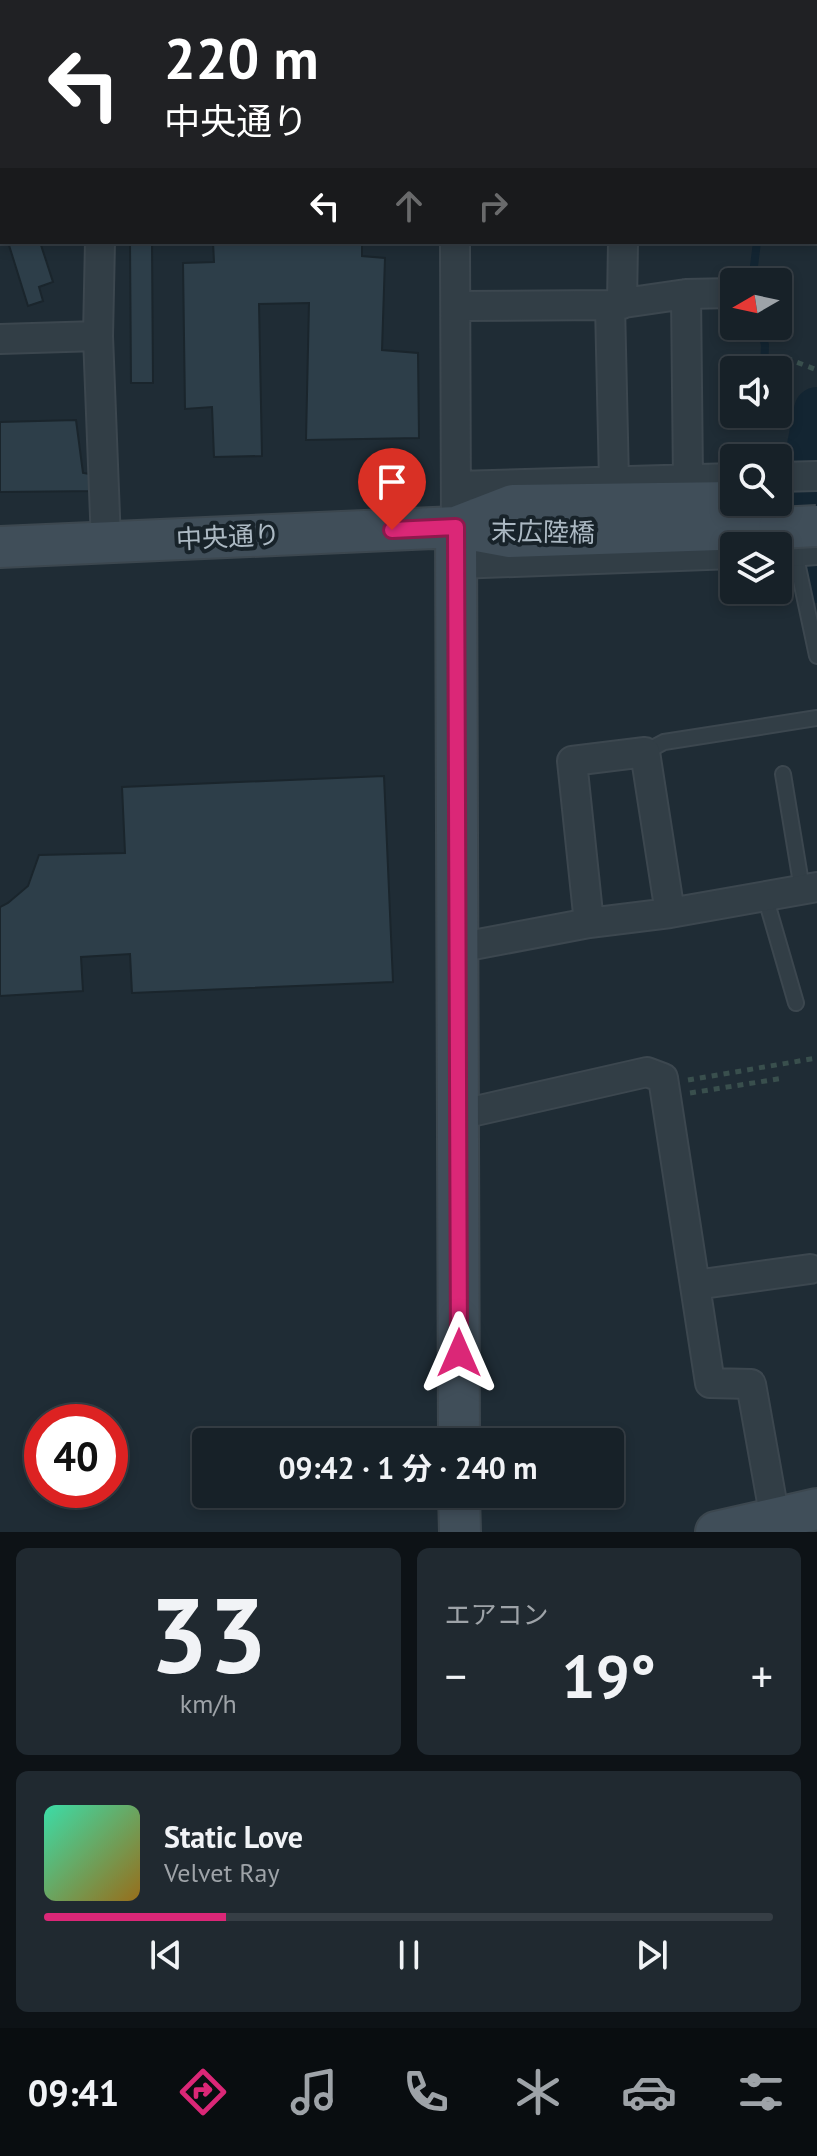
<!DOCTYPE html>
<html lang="ja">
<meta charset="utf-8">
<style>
:root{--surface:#172128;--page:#202930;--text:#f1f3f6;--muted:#9ea3a8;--line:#363e45;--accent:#db2777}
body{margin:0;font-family:"PT Sans","Noto Sans JP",sans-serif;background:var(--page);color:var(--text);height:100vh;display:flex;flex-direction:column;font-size:30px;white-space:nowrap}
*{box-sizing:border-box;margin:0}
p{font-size:26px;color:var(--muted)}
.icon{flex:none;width:44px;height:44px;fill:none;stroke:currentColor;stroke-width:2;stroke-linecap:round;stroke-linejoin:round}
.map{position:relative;height:1532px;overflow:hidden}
.panel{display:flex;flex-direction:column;gap:16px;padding:16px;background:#0d1216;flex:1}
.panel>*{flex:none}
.top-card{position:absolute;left:0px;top:0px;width:818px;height:244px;box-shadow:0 4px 12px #0003,0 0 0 2px var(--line);background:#202124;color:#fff;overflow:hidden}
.needle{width:52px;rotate:261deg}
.buttons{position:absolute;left:720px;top:268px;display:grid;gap:16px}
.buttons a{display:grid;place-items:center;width:72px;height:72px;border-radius:8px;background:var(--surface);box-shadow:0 4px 12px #0003,0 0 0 2px var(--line);font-size:40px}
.speed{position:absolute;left:24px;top:1404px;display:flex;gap:16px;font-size:40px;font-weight:700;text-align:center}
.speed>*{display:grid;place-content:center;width:104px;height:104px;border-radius:50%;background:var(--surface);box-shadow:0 4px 12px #0003,0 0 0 2px var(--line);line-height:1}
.speed .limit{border:12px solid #d22;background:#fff;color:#111}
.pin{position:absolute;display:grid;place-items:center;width:68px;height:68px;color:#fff;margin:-82px -34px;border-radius:50% 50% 50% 0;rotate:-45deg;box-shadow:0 0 8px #0007}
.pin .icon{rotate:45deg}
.me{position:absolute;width:88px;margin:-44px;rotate:0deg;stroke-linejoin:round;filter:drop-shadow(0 0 6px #0008)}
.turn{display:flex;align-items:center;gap:28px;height:168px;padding:0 32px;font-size:36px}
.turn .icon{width:104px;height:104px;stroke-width:2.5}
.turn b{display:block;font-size:56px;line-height:68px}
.lanes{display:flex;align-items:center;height:76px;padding:0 32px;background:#0003;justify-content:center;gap:40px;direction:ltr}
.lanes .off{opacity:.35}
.big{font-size:60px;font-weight:700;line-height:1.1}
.panel .widget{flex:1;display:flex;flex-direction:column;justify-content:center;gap:12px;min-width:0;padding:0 28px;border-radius:12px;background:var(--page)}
.panel .dial{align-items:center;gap:0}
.dial b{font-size:104px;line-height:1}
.song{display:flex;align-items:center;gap:24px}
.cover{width:96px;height:96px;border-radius:12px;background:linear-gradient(135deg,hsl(160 70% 55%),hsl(40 70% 35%))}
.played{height:8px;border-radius:4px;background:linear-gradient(90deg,var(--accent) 25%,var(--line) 25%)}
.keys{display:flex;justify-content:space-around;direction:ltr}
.heat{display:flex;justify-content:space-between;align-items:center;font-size:44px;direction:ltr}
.panel .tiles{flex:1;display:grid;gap:16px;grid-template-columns:1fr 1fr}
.widget:last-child{grid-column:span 2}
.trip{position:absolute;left:192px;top:1428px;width:432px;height:80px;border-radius:8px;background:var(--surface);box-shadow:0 4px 12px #0003,0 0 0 2px var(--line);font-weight:700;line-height:80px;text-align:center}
.menu{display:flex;height:128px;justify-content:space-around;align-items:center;background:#090d10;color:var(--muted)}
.menu .icon{width:56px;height:56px}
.menu .selected{color:var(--accent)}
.menu b{font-size:36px;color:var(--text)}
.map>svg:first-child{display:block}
</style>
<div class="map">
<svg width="817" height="1532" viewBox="0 0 817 1532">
<rect width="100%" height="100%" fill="#1f2c35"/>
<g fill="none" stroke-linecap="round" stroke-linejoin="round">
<!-- stream -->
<path stroke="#132532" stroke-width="8" d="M 774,0 L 774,2
M 752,282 L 757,242
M 760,326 L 765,345 L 764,370"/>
<!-- river -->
<path stroke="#132532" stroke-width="46" d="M 817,410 L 807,461 L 813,563 L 817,580"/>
</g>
<!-- building -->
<path fill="#2d3e49" stroke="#1a252c" stroke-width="2" d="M 8,242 L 40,242 L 53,282 L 39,287 L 43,301 L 28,306 Z
M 130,242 L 152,242 L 153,383 L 131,383 Z
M 213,242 L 362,242 L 362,256 L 385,258 L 382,350 L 418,353 L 419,438 L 306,440 L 309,303 L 259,304 L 262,456 L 214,457 L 212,407 L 185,409 L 183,263 L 214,262 Z
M 76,420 L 83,473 L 96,475 L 97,491 L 0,492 L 0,422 Z
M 384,776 L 393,982 L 132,993 L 130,954 L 81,957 L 83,991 L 0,996 L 0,907 L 8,903 L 28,886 L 39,855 L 125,853 L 122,787 Z"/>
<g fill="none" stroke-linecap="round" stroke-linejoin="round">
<defs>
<path id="lane" d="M 797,562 L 817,656
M 645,752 L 664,742 L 817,718
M 783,774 L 802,889
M 765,896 L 796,1003"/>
<path id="street" d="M 454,0 L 454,2
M 105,2 L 105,0
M 632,2 L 632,0
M 100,242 L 98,336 L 106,542
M 455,242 L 456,527
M 686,294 L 688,480
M 622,304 L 623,242
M 610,305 L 614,482
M 456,306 L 610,305 L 686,294 L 733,293
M 0,339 L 98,336
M 778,477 L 817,476
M 457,486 L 734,478
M 778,553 L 817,550
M 456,564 L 734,554
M 589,923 L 572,761 L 645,752 L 670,913
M 457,948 L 589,923 L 670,913 L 817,887
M 458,1115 L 647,1072 L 663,1078 L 710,1383 L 751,1384 L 775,1519
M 695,1285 L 810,1269"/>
<path id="secondary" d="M 456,527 L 459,1442
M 456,527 L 513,505 L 734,502
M 0,547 L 456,527 L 510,537 L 779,528
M 459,1494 L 460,1532
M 716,1532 L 817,1509"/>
</defs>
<!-- lane casing -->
<use href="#lane" stroke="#3c474f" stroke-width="18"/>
<!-- street casing -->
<use href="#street" stroke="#3c474f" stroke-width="32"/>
<!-- secondary casing -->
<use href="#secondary" stroke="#3c474f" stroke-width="44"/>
<!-- path -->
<path stroke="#394f4d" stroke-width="5" stroke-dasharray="6 6" stroke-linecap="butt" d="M 786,358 L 817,370
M 688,1080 L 817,1058
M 690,1093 L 784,1078"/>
<!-- lane -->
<use href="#lane" stroke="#323e46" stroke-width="14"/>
<!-- street -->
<use href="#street" stroke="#323e46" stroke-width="28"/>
<!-- secondary -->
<use href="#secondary" stroke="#404e59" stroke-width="40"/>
<defs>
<path id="secondary-bridge" d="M 779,528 L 817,526"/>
</defs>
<!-- secondary-bridge casing -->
<use href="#secondary-bridge" stroke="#3c474f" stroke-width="44" stroke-linecap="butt"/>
<!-- secondary-bridge -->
<use href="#secondary-bridge" stroke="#404e59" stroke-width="40"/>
</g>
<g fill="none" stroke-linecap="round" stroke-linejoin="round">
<defs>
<path id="route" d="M 392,530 L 456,527 L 459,1353"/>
</defs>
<!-- route casing -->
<use href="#route" stroke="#8e194d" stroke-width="20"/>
<!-- route -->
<use href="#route" stroke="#db2777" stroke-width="14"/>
</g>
<g text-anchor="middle" stroke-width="8" stroke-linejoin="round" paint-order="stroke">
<!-- street labels -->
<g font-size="26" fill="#acb9c3" stroke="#18232a">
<text transform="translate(543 532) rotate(1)" y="9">末広陸橋</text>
<text transform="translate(228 537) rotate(-3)" y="9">中央通り</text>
</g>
</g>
</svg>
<div class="buttons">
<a><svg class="needle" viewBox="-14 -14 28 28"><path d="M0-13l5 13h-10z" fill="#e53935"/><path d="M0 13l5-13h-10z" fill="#9ea3a8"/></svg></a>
<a><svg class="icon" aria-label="sound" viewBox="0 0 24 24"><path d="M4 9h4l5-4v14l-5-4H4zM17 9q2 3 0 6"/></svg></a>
<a><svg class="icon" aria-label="search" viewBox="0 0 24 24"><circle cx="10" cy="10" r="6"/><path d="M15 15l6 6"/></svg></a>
<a><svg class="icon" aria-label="layers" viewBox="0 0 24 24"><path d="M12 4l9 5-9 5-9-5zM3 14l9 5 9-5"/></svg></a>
</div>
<div class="speed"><div class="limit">40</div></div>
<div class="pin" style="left:392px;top:530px;background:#d93025"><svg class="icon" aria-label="arrive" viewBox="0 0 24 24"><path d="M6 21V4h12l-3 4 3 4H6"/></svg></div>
<svg class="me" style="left:459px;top:1353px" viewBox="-20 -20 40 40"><path d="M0-17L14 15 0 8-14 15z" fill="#db2777" stroke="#fff" stroke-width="4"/></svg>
<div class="trip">09:42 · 1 分 · 240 m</div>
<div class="top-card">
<div class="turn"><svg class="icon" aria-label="left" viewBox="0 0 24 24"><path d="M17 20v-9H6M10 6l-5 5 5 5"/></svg><div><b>220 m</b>中央通り</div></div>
<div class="lanes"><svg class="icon" aria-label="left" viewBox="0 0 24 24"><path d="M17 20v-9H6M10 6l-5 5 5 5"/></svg><svg class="icon off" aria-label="ahead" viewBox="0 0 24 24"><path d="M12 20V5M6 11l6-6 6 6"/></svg><svg class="icon off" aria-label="right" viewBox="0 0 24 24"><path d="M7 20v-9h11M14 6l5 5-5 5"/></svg></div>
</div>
</div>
<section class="panel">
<div class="tiles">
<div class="widget dial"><b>33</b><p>km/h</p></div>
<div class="widget"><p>エアコン</p>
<div class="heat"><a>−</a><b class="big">19°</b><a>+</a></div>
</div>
<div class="widget">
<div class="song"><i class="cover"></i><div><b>Static Love</b><p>Velvet Ray</p></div></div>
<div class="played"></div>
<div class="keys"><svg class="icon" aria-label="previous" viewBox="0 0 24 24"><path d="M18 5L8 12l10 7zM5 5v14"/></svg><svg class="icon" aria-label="pause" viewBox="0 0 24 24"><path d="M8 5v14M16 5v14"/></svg><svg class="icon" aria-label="next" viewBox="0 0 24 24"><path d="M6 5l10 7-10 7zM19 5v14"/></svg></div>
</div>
</div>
</section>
<nav class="menu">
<b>09:41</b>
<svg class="icon selected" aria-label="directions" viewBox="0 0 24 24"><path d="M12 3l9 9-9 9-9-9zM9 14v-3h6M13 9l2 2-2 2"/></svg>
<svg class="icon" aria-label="music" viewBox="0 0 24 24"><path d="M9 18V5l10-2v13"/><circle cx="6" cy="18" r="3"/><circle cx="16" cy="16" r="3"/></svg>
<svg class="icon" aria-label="phone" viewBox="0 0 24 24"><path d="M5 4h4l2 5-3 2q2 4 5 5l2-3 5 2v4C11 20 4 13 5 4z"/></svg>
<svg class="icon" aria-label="climate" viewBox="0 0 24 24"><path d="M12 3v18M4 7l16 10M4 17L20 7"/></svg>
<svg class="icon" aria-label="car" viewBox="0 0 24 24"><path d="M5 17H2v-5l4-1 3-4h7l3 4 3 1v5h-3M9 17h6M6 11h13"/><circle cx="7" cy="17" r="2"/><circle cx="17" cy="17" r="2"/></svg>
<svg class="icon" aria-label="filters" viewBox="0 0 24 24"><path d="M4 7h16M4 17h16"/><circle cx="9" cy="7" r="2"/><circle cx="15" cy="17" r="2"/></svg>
</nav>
